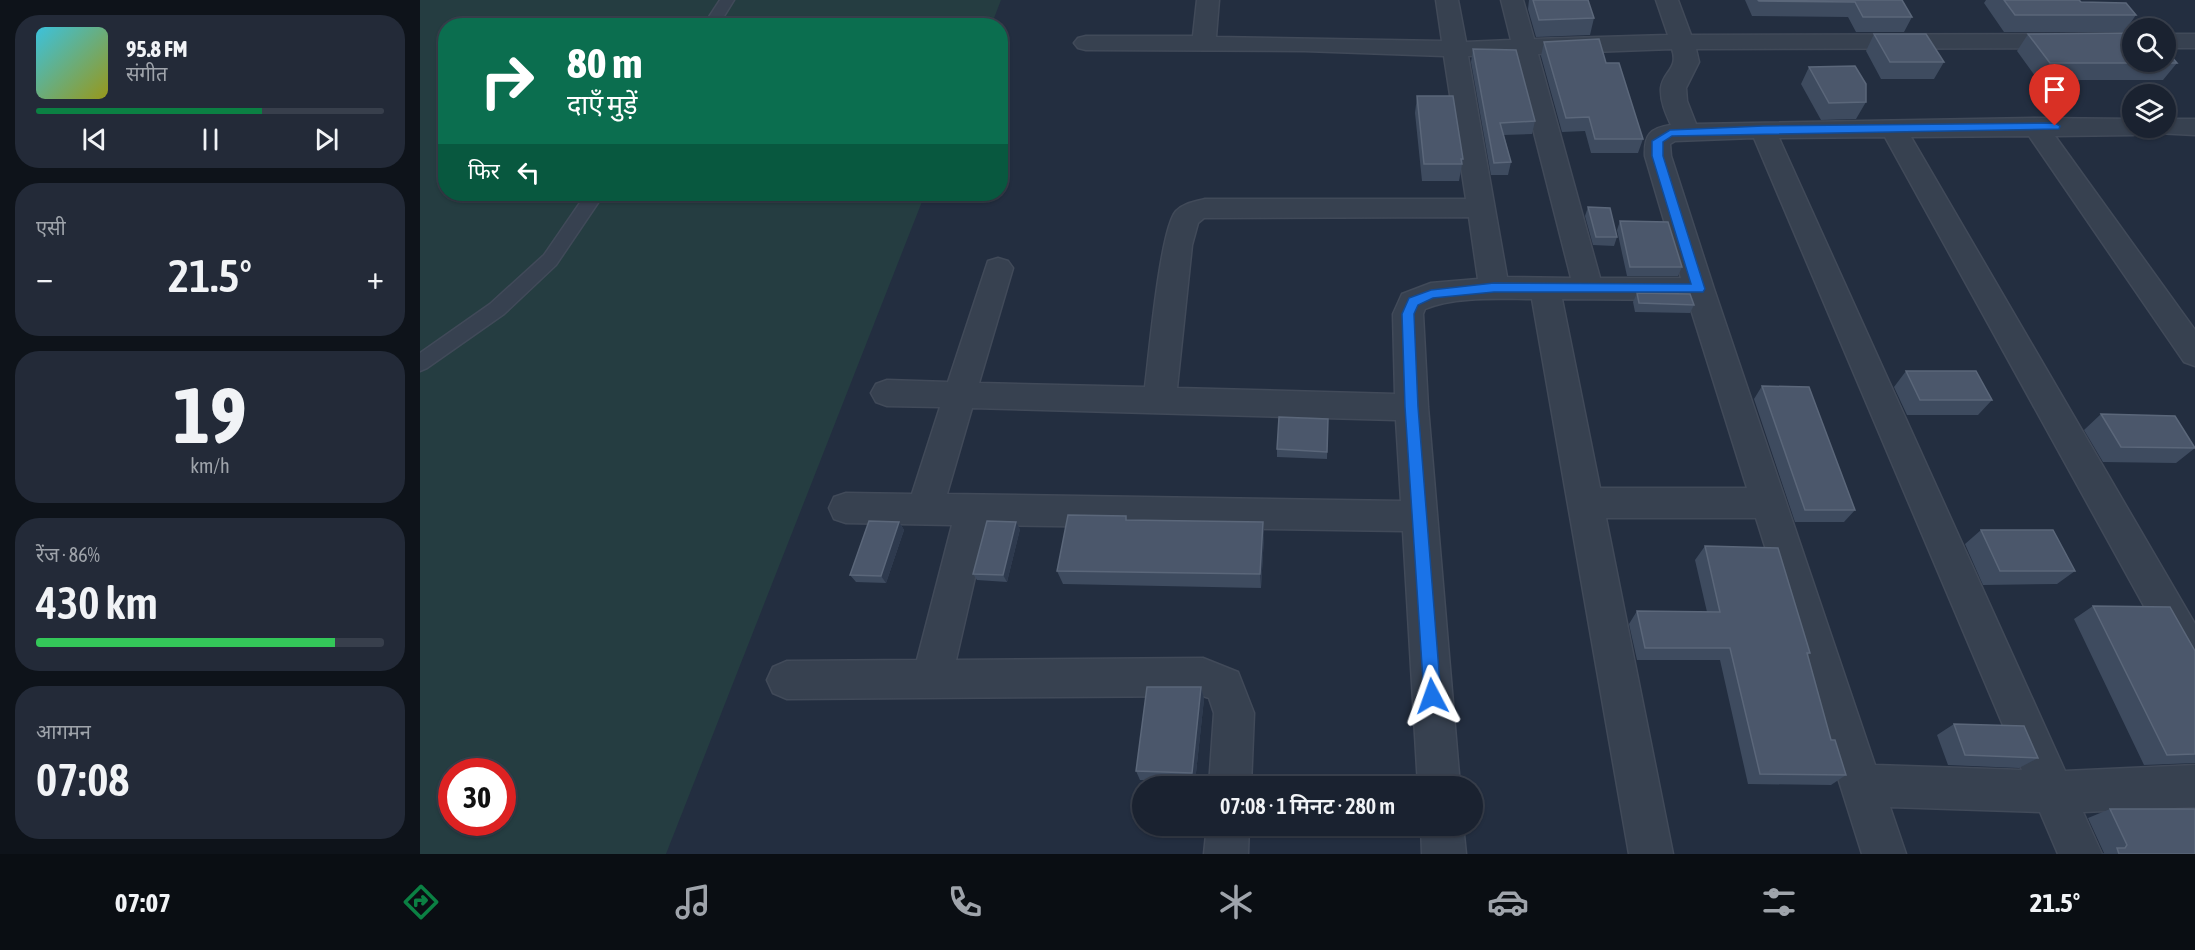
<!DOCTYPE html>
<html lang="hi">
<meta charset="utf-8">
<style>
:root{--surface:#1a2230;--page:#232a38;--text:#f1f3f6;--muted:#9fa4ab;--line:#383f4c;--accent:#0b8043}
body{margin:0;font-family:"Asap Condensed","Noto Sans Devanagari",sans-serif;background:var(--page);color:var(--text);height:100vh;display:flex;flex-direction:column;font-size:22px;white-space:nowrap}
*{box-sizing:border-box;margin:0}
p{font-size:20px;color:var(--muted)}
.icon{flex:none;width:33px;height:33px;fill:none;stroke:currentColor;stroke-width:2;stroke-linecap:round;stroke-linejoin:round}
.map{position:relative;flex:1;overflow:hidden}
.panel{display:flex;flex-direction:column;gap:15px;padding:15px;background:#0e131a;width:420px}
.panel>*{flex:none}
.top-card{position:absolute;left:18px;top:18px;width:570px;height:183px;border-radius:24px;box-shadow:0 2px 4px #0004,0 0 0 2px var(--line);background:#0b6e4f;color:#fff;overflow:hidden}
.fabs{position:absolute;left:1702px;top:18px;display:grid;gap:12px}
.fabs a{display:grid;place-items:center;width:54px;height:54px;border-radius:50%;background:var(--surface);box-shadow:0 2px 4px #0004,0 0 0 2px var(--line);font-size:30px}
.speed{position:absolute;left:18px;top:758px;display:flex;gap:12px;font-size:30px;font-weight:700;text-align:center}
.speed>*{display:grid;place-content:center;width:78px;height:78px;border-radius:50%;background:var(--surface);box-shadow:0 2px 4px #0004,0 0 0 2px var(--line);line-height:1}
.speed .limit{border:9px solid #d22;background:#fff;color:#111}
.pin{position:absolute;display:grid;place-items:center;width:51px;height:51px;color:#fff;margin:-62px -26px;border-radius:50% 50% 50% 0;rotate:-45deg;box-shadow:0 0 6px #0007}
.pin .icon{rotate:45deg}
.me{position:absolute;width:66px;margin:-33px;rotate:356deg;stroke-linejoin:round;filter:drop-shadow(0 0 4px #0008)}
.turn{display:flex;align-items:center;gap:21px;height:126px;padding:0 30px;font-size:27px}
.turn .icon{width:78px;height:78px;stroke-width:2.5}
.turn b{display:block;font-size:42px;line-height:51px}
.then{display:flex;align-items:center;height:57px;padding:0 30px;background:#0003;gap:12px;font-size:22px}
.big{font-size:45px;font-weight:600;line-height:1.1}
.panel .card{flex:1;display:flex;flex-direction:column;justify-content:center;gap:9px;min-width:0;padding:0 21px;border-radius:24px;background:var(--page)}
.panel .dial{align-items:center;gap:0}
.dial b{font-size:78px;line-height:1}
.song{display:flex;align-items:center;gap:18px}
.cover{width:72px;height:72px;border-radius:9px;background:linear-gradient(135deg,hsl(190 70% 55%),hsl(60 70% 35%))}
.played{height:6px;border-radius:3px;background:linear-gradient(90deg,var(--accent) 65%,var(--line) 65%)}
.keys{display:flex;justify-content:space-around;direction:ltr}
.heat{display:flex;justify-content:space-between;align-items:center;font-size:33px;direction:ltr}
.charge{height:9px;border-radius:4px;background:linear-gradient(90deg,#34c759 86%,var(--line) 0)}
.trip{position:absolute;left:712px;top:776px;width:351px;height:60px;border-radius:30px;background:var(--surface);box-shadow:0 2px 4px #0004,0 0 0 2px var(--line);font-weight:600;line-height:60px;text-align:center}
.menu{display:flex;height:96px;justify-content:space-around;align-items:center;background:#0a0e13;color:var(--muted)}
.menu .icon{width:42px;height:42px}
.menu .on{color:var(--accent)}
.menu b{font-size:27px;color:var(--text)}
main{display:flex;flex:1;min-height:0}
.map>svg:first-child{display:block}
</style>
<main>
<section class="panel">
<div class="card">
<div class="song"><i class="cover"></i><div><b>95.8 FM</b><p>संगीत</p></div></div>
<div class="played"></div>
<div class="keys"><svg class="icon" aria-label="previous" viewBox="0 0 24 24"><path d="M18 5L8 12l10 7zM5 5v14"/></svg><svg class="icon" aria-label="pause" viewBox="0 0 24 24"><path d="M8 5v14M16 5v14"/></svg><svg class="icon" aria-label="next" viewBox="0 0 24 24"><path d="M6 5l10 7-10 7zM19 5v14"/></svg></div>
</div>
<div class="card"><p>एसी</p>
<div class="heat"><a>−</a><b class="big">21.5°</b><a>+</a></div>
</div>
<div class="card dial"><b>19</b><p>km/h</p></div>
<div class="card"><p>रेंज · 86%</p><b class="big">430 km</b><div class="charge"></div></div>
<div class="card"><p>आगमन</p><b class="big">07:08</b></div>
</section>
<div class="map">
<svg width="1775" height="854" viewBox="0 0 1775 854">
<rect width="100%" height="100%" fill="#232e40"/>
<!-- green -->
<path fill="#253d41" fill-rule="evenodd" d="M 0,0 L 581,0 L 571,26 L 26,26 L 26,194 L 505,194 L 246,854 L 0,854 ZM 32,771 L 82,771 L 82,822 L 32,822 Z"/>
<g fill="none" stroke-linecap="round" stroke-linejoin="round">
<defs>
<path id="service" d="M 300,0 L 314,0 L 298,26 L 283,26 Z
M 166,194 L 184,194 L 136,265 L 84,314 L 7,368 L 0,371 L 0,353 L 70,304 L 124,255 Z"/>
<path id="minor" d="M 777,0 L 799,0 L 796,37 L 1022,41 L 1016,0 L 1038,0 L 1046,42 L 1091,40 L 1081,0 L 1103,0 L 1114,39 L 1248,35 L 1236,0 L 1258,0 L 1271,35 L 1713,34 L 1713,48 L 1276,49 L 1279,62 L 1266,88 L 1267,101 L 1276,124 L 1615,118 L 1713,119 L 1713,128 L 1725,128 L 1722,133 L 1713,135 L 1635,136 L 1775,330 L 1775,366 L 1764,362 L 1609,136 L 1491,137 L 1775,624 L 1775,678 L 1761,673 L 1465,137 L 1359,138 L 1645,771 L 1775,765 L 1775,807 L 1663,812 L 1682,854 L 1638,854 L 1620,812 L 1470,807 L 1486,854 L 1442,854 L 1336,518 L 1186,518 L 1253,854 L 1209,854 L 1112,299 C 1081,299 1034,296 1005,309 L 1003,314 L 1008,407 L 1040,786 L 998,786 L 983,531 L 567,525 L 536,660 L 783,658 L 818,672 L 834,713 L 831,786 L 789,786 L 794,713 L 789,698 L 783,696 L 367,699 L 353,693 L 347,680 L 353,667 L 367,661 L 497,660 L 532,525 L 426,523 L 414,519 L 409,508 L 414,497 L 426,493 L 492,494 L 520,407 L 467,406 L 456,402 L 451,393 L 456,384 L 467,380 L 528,382 L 568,261 L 578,258 L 588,261 L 593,268 L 559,383 L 725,387 C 729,356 740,229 756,211 C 764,203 774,202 785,199 L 1046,199 L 1024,56 L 885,51 L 666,50 L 658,48 L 654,43 L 658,38 L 666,36 L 773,36 ZM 1252,49 C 1259,69 1243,71 1241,88 C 1240,101 1246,114 1251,125 C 1230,128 1224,135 1225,156 L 1261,278 L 1180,278 L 1118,54 ZM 1094,54 L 1151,278 L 1087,277 L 1048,56 ZM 1334,138 L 1602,770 L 1455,765 L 1294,289 L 1251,156 L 1250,144 L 1255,141 ZM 1049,217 L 1058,279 L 1011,283 L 982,294 L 973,314 L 975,394 L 757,388 L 772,245 L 778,223 L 784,218 ZM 1142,299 L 1268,300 L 1327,488 L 1180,488 ZM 552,408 L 976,420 L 981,501 L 527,494 Z
M 1746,34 L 1775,34 L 1775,48 L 1746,48 Z
M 1746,119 L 1775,119 L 1775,135 L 1737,133 L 1734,128 L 1746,128 Z
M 787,825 L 829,825 L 828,854 L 784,854 Z
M 1001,825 L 1043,825 L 1046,854 L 1002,854 Z"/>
</defs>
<!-- service casing -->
<use href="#service" stroke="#414a59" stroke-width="3"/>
<!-- minor casing -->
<use href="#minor" stroke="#414a59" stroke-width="3"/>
<!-- service -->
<use href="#service" fill="#374150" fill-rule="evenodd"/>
<!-- minor -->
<use href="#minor" fill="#374150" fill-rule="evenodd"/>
</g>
<!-- wall -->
<path fill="#3e4b5f" d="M 1109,0 L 1168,0 L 1174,18 L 1170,35 L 1116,37 L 1108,9 Z
M 1325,0 L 1482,0 L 1492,17 L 1484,32 L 1436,32 L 1428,17 L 1332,16 Z
M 1566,0 L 1659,0 L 1661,2 L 1716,15 L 1704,32 L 1584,32 L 1564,3 Z
M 1454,34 L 1524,62 L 1514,79 L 1461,79 L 1446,51 Z
M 1608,34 L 1757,63 L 1743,80 L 1618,80 L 1597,51 Z
M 1124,42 L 1186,63 L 1223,139 L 1218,153 L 1171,153 L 1165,131 L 1142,132 L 1121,56 Z
M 1053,49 L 1115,121 L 1112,134 L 1084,135 L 1091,162 L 1088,175 L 1071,175 L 1051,62 Z
M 1389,67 L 1446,102 L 1436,119 L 1401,120 L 1381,84 Z
M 997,96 L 1043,159 L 1039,181 L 1002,181 L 995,113 Z
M 1168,207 L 1197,237 L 1194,246 L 1173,245 L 1165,216 Z
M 1200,221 L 1262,267 L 1258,276 L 1207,276 L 1197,230 Z
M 1217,293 L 1274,305 L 1270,313 L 1215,312 L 1213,302 Z
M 1486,371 L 1572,400 L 1558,415 L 1487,415 L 1474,387 Z
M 1342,386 L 1435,510 L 1424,522 L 1375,522 L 1334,399 Z
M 1681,414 L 1775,448 L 1756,463 L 1683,462 L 1664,430 Z
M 908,419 L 907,459 L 857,457 L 857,449 Z
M 707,520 L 843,522 L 844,536 L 841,588 L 643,584 L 637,571 Z
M 479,522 L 484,530 L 466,583 L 436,582 L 430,575 Z
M 600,529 L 587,582 L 557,580 L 553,574 Z
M 1561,530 L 1655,571 L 1637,584 L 1563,585 L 1545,544 Z
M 1285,546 L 1390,653 L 1388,655 L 1411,740 L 1426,775 L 1411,785 L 1328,784 L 1300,660 L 1217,660 L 1209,624 L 1217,611 L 1287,612 L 1275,560 Z
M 1673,606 L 1775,651 L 1775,763 L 1724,765 L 1654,619 Z
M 781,687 L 784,699 L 775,782 L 720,780 L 716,771 Z
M 1534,724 L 1618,758 L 1599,768 L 1528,765 L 1517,735 Z
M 1690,809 L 1775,854 L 1680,854 L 1684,853 L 1668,818 Z"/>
<!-- shaded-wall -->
<path fill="#2e3a4e" d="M 479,522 L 484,530 L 466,583 L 461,576 Z
M 596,522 L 600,529 L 587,582 L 583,575 Z
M 843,522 L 844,536 L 841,588 L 840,574 Z
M 781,687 L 784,699 L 775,782 L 772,773 Z"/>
<!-- building -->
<path fill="#4b576b" stroke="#5b677a" stroke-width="1.5" d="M 1113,0 L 1168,0 L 1174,18 L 1119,20 Z
M 1338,0 L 1482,0 L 1492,17 L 1443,17 L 1435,2 L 1339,1 Z
M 1584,0 L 1659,0 L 1661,2 L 1706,3 L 1716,15 L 1595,15 Z
M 1713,33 L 1713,62 L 1746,62 L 1746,50 L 1757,63 L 1630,63 L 1608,34 Z
M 1454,34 L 1506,34 L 1524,62 L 1470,62 Z
M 1179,39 L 1186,63 L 1199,63 L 1223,139 L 1175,139 L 1169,117 L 1146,118 L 1124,42 Z
M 1053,49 L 1096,50 L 1115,121 L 1080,123 L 1091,162 L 1074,163 Z
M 1435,66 L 1446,84 L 1446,102 L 1409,103 L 1389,67 Z
M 997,96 L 1033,96 L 1043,159 L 1041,159 L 1042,164 L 1004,164 Z
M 1168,207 L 1190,208 L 1197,237 L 1176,237 Z
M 1200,221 L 1248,222 L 1262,267 L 1210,267 Z
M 1217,293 L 1270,294 L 1274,305 L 1219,303 Z
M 1486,371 L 1556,371 L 1572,400 L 1500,400 Z
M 1342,386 L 1389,387 L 1435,510 L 1385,510 Z
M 1681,414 L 1755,416 L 1775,448 L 1701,447 Z
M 859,417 L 908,419 L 907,452 L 857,449 Z
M 648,515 L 706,516 L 706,520 L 843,522 L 840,574 L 637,571 Z
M 449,521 L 479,522 L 461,576 L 430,575 Z
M 567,521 L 596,522 L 583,575 L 553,574 Z
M 1561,530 L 1633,530 L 1655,571 L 1580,571 Z
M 1285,546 L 1358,548 L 1390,653 L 1387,653 L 1411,740 L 1415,740 L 1426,775 L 1340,774 L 1310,648 L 1225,648 L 1217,611 L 1300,612 Z
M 1673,606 L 1750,607 L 1775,651 L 1775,754 L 1747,755 Z
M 727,687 L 781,687 L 772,773 L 716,771 Z
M 1534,724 L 1604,726 L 1618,758 L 1545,755 Z
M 1690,809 L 1775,809 L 1775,854 L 1699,854 L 1697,848 L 1705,848 L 1707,845 Z"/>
<!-- route -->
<path fill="#1a73e8" stroke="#114b97" stroke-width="1.5" d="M 1635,123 L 1640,126 L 1639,129 L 1252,136 L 1243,142 L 1243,156 L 1285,289 L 1283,292 L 1074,292 L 1013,298 L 998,305 L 994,314 L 998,407 L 1021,696 L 1018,702 L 1012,704 L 1007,702 L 1004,696 L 985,407 L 982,314 L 989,298 L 1011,290 L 1074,283 L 1271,284 L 1232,156 L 1232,141 L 1250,130 L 1343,126 Z"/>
</svg>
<div class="fabs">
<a><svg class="icon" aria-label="search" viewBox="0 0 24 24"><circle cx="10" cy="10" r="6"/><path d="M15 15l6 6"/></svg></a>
<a><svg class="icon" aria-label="layers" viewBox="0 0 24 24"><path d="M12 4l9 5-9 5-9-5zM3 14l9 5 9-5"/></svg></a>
</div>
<div class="speed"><div class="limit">30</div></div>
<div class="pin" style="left:1635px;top:126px;background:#d93025"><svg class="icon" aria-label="arrive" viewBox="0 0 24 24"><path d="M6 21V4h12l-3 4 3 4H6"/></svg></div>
<svg class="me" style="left:1012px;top:696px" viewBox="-20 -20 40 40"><path d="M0-17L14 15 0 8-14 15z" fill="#1a73e8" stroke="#fff" stroke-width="4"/></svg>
<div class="trip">07:08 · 1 मिनट · 280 m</div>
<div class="top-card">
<div class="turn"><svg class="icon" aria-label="right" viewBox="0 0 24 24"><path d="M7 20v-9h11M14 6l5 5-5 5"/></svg><div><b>80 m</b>दाएँ मुड़ें</div></div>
<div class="then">फिर<svg class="icon" aria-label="left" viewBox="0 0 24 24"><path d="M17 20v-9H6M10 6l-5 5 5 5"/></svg></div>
</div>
</div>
</main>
<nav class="menu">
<b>07:07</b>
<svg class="icon on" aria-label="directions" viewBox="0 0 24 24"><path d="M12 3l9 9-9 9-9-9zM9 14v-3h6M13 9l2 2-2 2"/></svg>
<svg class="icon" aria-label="music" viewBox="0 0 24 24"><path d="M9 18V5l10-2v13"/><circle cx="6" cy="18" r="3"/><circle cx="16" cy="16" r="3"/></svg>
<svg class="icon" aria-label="phone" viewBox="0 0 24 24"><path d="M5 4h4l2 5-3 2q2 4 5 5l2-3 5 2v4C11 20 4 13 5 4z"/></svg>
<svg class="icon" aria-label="climate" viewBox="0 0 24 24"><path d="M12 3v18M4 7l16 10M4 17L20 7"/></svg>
<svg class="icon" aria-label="car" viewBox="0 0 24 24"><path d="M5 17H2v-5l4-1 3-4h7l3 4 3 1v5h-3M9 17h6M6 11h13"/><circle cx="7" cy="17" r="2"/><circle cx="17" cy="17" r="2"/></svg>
<svg class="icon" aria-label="filters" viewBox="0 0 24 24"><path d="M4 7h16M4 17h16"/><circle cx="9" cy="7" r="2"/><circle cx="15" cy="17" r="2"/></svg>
<b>21.5°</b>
</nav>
